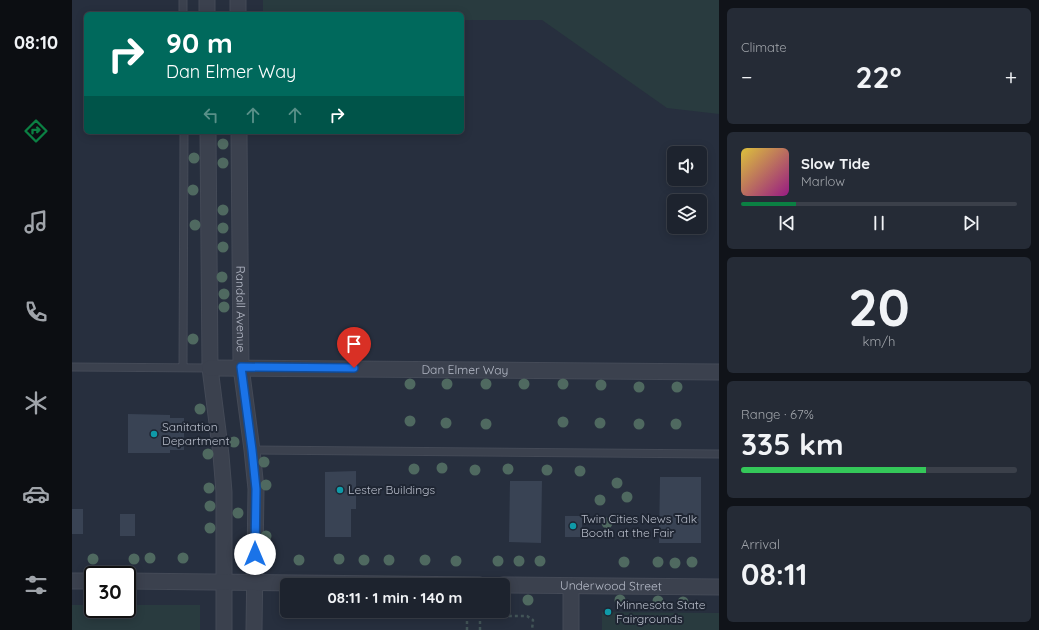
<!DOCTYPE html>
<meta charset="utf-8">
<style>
:root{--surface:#1d232e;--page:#252b36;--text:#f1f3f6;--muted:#a0a4aa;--line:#3b404a;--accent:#0b8043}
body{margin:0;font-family:Quicksand,sans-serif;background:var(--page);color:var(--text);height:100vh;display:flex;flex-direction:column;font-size:15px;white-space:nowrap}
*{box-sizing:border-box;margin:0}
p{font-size:13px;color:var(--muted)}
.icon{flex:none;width:22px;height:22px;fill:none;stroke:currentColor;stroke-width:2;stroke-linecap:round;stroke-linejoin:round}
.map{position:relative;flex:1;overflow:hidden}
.panel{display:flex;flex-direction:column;gap:8px;padding:8px;background:#101319;width:320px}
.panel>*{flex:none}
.top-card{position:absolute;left:12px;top:12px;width:380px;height:122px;border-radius:6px;box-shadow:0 2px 10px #0003,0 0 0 1px var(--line);background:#00695c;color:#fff;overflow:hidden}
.buttons{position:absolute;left:595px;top:146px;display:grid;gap:8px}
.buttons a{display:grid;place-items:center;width:40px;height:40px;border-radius:6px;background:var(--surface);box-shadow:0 2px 10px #0003,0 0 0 1px var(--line);font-size:20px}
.speed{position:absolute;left:12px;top:566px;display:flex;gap:8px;font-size:20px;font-weight:700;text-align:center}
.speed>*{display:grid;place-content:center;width:52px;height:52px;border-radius:50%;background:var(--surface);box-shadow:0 2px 10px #0003,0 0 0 1px var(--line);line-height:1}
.speed .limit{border:2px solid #111;border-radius:6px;background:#fff;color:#111}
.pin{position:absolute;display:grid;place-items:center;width:34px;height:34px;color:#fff;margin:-41px -17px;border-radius:50% 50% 50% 0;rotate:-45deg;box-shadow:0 0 4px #0007}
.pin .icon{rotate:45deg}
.me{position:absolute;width:44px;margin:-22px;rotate:0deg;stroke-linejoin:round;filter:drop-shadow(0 0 3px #0008)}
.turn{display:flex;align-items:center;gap:14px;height:84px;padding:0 16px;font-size:18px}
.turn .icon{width:52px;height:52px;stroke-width:2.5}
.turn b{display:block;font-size:28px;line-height:34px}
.lanes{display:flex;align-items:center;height:38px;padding:0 16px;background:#0003;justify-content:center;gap:20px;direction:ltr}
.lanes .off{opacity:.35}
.big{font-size:30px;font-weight:700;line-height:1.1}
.panel .widget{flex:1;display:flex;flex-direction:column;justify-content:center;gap:6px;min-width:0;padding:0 14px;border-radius:6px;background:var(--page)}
.panel .dial{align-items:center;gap:0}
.dial b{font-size:52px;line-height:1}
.song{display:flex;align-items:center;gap:12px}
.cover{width:48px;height:48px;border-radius:6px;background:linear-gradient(135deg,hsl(50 70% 55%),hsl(310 70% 35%))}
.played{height:4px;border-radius:2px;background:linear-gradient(90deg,var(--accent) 20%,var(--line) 20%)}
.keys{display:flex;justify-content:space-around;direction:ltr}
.heat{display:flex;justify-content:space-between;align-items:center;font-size:22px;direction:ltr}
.charge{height:6px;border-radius:3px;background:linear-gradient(90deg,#34c759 67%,var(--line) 0)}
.trip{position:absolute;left:208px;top:578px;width:230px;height:40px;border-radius:6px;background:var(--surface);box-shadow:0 2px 10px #0003,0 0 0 1px var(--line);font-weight:700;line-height:40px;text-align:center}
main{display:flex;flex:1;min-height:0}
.tab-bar{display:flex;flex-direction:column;width:72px;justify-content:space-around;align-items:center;background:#0c0e12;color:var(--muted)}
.tab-bar .icon{width:28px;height:28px}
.tab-bar .on{color:var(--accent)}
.tab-bar b{font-size:18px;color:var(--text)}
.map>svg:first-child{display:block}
</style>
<main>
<nav class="tab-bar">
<b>08:10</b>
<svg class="icon on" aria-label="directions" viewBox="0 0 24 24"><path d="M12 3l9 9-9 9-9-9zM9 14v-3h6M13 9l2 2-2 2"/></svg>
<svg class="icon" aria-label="music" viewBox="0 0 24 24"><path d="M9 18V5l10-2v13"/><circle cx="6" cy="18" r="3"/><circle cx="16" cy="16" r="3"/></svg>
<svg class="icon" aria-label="phone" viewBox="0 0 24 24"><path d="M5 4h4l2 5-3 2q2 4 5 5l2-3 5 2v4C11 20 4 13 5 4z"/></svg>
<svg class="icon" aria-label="climate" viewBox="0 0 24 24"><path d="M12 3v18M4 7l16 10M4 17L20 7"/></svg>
<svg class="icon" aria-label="car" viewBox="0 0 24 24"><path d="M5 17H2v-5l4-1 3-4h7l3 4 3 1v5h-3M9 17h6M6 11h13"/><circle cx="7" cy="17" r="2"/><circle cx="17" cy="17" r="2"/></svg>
<svg class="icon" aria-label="filters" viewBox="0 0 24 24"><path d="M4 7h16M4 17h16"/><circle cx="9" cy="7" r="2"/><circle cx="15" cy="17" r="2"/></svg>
</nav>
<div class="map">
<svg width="647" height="630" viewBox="0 0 647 630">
<rect width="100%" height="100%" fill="#272f3e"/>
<!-- green -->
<path fill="#293b3f" d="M 191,0 L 647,0 L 647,114 L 595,108 L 470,20 L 390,20 L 390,14 L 191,14 Z
M 0,605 L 21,605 L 21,609 L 55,609 L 55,605 L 128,605 L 128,630 L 0,630 Z
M 530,612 L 647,613 L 647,630 L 530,630 Z"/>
<!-- building -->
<path fill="#394354" d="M 56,414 L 98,415 L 98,418 L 112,418 L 112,450 L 98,450 L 98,453 L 56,453 Z
M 284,471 L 284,509 L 279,509 L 279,537 L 253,537 L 253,472 Z
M 588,477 L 629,477 L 629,543 L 587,543 Z
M 438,481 L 470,481 L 469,543 L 437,542 Z
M 0,509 L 11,509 L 11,534 L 0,534 Z
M 48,514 L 63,514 L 63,536 L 48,536 Z
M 493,516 L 510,516 L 510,537 L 493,537 Z"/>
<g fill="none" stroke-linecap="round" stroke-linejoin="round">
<defs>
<path id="service" d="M 111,0 L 111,14
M 0,367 L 138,368
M 111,367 L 112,132
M 180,450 L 647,454"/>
<g id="minor">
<path d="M 135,0 L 135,14"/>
<path d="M 166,0 L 166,14"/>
<path d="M 136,132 L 138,368 L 149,455 L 152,492 L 152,630"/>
<path id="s1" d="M 167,132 L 169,367 L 180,450 L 184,489 L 182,630"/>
<path id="s2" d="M 138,368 L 647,372"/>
<path d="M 0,581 L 21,581"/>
<path d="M 55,581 L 408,585"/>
<path id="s3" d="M 431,585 L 647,587"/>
<path d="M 499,630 L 499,586"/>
</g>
</defs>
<!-- service casing -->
<use href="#service" stroke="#444a57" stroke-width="9"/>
<!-- minor casing -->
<use href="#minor" stroke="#444a57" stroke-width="17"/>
<!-- path -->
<path stroke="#425457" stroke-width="2.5" stroke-dasharray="3 3" stroke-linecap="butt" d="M 395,630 L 395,611
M 408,630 L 408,617 L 412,616 L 455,616 L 461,620 L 460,630"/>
<!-- service -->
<use href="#service" stroke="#3b414e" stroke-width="7"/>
<!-- minor -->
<use href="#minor" stroke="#3b414e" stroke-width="15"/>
</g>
<!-- trees -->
<g fill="#4f6960">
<circle cx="151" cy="144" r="5.5"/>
<circle cx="122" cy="158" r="5.5"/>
<circle cx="151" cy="163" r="5.5"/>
<circle cx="121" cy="190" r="5.5"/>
<circle cx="151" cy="210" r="5.5"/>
<circle cx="123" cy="225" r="5.5"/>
<circle cx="151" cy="228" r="5.5"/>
<circle cx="151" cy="247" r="5.5"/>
<circle cx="150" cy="277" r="5.5"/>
<circle cx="152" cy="294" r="5.5"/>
<circle cx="152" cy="307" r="5.5"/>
<circle cx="121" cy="339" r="5.5"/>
<circle cx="338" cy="384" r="5.5"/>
<circle cx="375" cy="384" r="5.5"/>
<circle cx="414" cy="384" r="5.5"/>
<circle cx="452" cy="384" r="5.5"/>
<circle cx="491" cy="384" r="5.5"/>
<circle cx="529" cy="385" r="5.5"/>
<circle cx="567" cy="387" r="5.5"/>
<circle cx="605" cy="387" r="5.5"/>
<circle cx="128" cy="409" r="5.5"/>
<circle cx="338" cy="421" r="5.5"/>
<circle cx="491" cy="422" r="5.5"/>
<circle cx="374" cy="423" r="5.5"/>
<circle cx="528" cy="423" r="5.5"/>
<circle cx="414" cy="424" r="5.5"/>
<circle cx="567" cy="424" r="5.5"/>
<circle cx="604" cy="424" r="5.5"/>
<circle cx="162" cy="442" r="5.5"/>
<circle cx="136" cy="454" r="5.5"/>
<circle cx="192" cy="462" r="5.5"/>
<circle cx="370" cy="468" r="5.5"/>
<circle cx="342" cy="469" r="5.5"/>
<circle cx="436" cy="469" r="5.5"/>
<circle cx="403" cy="470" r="5.5"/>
<circle cx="475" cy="470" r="5.5"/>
<circle cx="508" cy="471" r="5.5"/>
<circle cx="545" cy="483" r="5.5"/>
<circle cx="194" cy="485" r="5.5"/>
<circle cx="137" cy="488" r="5.5"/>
<circle cx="555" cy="497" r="5.5"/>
<circle cx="528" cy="500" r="5.5"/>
<circle cx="138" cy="506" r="5.5"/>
<circle cx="166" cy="513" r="5.5"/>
<circle cx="535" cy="523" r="5.5"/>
<circle cx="138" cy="528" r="5.5"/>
<circle cx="194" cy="536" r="5.5"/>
<circle cx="78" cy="558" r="5.5"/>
<circle cx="111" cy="558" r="5.5"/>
<circle cx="21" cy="559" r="5.5"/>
<circle cx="62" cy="559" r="5.5"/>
<circle cx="267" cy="559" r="5.5"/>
<circle cx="227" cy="560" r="5.5"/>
<circle cx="292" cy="560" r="5.5"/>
<circle cx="317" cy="560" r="5.5"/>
<circle cx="353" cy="560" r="5.5"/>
<circle cx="384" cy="561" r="5.5"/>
<circle cx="426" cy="561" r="5.5"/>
<circle cx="447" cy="561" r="5.5"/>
<circle cx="468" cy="561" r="5.5"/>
<circle cx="552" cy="562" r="5.5"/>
<circle cx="586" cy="562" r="5.5"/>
<circle cx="620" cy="562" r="5.5"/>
<circle cx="603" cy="563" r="5.5"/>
<circle cx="456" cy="600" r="5.5"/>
<circle cx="548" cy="600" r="5.5"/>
<circle cx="586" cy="601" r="5.5"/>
<circle cx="611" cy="602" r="5.5"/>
</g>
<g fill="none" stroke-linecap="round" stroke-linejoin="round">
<defs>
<path id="route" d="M 183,554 L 184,489 L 180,450 L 169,367 L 282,368"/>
</defs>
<!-- route casing -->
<use href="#route" stroke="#114b97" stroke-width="10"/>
<!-- route -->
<use href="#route" stroke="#1a73e8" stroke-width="7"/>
</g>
<!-- markers -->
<g fill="#0f9aa8" stroke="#1f2633" stroke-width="1.5">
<circle cx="82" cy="434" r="4"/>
<circle cx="268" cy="490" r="4"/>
<circle cx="501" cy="526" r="4"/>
<circle cx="536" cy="612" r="4"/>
</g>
<g text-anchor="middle" stroke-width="4" stroke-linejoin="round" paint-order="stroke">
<!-- street labels -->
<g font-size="12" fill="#b7bcc9" stroke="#1f2633">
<text dy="4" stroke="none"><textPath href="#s1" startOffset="177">Randall Avenue</textPath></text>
<text dy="4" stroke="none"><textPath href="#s2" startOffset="255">Dan Elmer Way</textPath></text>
<text dy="4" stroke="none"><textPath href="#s3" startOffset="108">Underwood Street</textPath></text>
</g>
<!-- poi labels -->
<g font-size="12" fill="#b7bcc9" stroke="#1f2633" text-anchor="start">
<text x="90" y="431">Sanitation<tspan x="90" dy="14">Department</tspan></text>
<text x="276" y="494">Lester Buildings</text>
<text x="509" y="523">Twin Cities News Talk<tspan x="509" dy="14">Booth at the Fair</tspan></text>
<text x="544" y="609">Minnesota State<tspan x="544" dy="14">Fairgrounds</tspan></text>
</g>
</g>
</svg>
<div class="buttons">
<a><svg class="icon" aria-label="sound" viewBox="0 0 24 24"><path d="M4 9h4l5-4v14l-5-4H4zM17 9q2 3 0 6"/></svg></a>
<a><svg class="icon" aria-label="layers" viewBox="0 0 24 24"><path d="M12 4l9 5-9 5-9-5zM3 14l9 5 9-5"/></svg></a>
</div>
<div class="speed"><div class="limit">30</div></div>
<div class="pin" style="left:282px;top:368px;background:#d93025"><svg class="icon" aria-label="arrive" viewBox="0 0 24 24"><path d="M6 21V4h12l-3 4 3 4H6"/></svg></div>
<svg class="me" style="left:183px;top:554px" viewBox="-20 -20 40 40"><circle r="19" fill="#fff"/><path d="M0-13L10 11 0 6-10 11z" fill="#1a73e8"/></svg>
<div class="trip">08:11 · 1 min · 140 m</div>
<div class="top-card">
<div class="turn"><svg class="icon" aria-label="right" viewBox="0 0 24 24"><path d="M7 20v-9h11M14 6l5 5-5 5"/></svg><div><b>90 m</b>Dan Elmer Way</div></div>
<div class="lanes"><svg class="icon off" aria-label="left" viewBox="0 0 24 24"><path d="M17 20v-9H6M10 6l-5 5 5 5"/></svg><svg class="icon off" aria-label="ahead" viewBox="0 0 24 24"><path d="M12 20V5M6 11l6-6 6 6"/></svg><svg class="icon off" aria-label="ahead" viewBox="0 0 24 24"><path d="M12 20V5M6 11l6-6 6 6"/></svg><svg class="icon" aria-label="right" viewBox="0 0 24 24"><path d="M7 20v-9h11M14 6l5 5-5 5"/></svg></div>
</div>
</div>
<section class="panel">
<div class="widget"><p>Climate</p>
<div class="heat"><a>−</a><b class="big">22°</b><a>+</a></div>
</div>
<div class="widget">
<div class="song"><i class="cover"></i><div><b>Slow Tide</b><p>Marlow</p></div></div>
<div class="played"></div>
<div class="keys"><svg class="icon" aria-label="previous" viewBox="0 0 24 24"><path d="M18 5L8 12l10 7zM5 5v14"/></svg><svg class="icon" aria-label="pause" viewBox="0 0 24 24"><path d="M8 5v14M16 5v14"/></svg><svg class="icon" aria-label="next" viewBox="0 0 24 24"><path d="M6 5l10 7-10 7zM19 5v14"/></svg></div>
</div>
<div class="widget dial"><b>20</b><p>km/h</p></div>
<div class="widget"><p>Range · 67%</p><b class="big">335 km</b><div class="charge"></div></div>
<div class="widget"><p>Arrival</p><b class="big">08:11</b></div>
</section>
</main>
